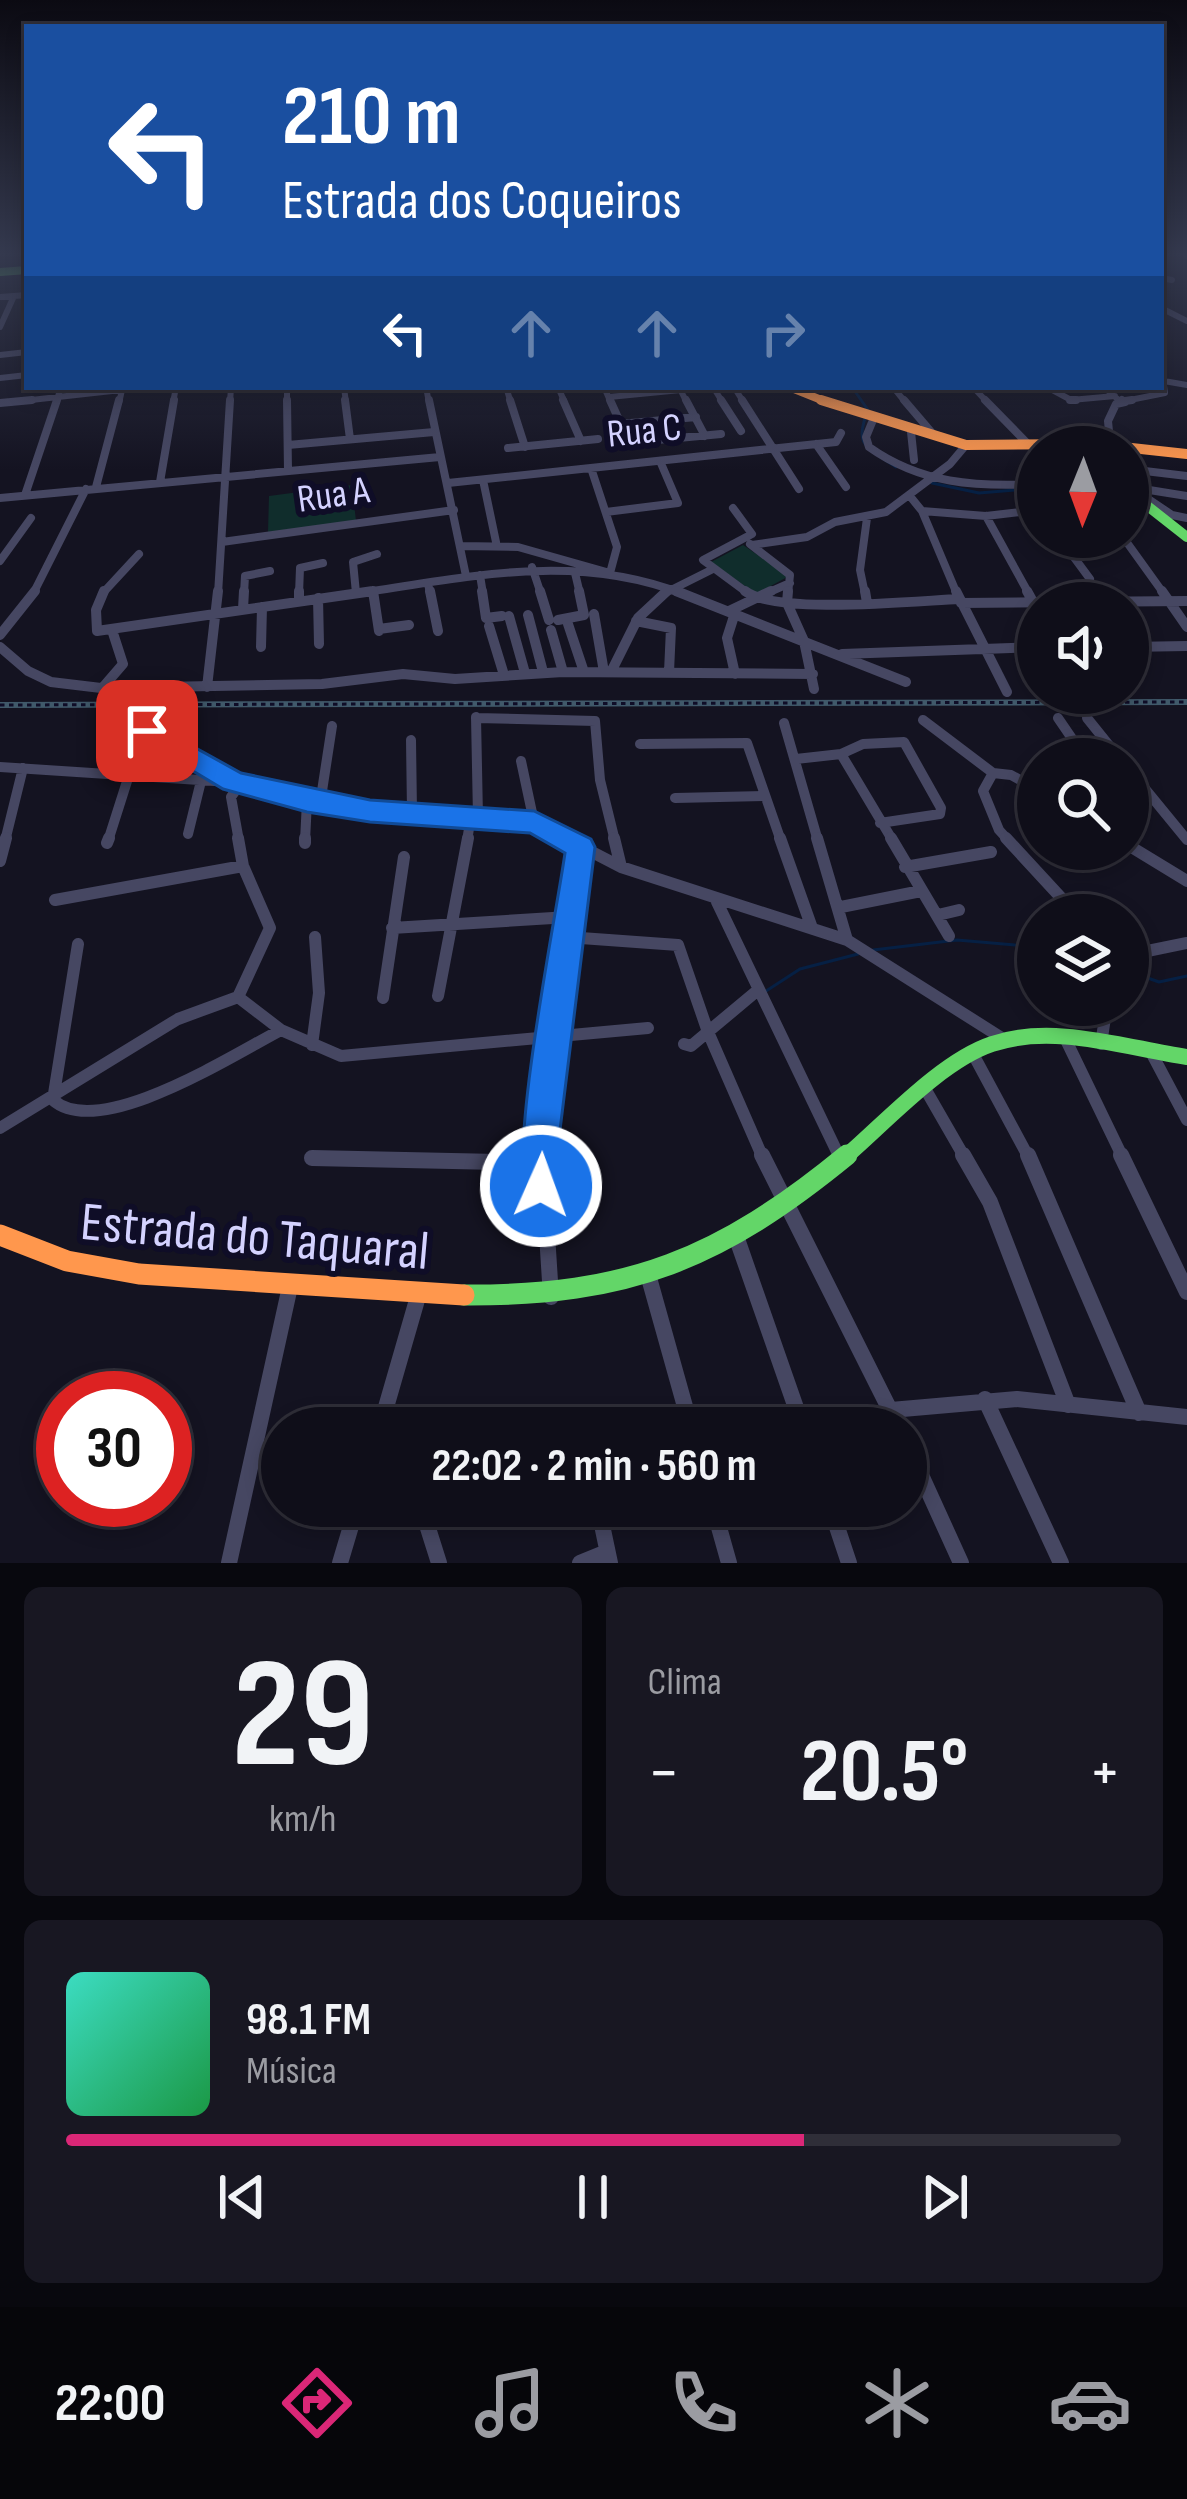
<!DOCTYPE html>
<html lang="pt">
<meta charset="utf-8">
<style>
:root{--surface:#0f0e19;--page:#181722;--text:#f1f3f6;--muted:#9b9ca2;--line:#2f2e38;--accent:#db2777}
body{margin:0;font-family:"Sofia Sans Condensed",sans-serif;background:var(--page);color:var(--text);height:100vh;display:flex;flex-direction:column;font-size:45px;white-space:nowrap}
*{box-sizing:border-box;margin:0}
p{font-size:39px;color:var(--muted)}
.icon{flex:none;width:66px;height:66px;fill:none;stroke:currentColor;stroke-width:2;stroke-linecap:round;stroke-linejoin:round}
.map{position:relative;height:1563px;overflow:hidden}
.side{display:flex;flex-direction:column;gap:24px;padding:24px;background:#08080e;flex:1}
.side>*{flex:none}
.banner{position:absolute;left:24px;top:24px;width:1140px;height:366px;border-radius:0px;box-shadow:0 6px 18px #0003,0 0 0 3px var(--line);background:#1a4fa0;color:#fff;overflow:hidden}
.needle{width:78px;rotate:181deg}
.fabs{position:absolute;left:1017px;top:426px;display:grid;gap:24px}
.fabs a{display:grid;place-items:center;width:132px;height:132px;border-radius:50%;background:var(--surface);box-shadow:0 6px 18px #0003,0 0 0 3px var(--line);font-size:60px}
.speed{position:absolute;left:36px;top:1371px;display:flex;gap:24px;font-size:60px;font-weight:700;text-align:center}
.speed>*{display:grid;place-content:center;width:156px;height:156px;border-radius:50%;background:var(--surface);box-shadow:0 6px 18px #0003,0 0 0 3px var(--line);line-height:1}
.speed .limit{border:18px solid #d22;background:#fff;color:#111}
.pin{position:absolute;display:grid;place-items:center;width:102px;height:102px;color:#fff;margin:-51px;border-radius:24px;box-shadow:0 6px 18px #0006}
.me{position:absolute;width:132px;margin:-66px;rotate:2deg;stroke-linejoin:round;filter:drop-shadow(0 0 9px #0008)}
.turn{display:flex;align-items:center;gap:42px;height:252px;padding:0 60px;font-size:54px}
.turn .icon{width:156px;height:156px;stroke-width:2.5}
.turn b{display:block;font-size:84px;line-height:102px}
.lanes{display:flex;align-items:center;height:114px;padding:0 60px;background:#0003;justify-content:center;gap:60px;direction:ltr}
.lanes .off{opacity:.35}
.big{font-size:90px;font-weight:700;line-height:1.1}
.side .tile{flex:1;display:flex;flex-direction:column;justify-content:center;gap:18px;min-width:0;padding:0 42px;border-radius:18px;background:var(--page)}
.side .dial{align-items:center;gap:0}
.dial b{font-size:156px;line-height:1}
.song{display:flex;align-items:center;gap:36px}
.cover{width:144px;height:144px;border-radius:18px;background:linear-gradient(135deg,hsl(170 70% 55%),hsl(140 70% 35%))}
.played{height:12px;border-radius:6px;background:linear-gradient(90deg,var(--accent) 70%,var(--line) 70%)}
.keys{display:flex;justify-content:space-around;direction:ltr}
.heat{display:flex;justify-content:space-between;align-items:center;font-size:66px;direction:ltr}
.side .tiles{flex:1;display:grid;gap:24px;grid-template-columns:1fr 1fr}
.tile:last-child{grid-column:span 2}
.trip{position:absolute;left:261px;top:1407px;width:666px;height:120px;border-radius:60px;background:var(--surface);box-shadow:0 6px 18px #0003,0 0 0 3px var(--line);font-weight:700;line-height:120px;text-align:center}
.dock{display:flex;height:192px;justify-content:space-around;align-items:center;background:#06060a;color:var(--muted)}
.dock .icon{width:84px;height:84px}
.dock .active{color:var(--accent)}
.dock b{font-size:54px;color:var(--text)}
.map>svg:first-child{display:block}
</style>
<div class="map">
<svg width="1187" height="1563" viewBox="0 0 1187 1563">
<rect width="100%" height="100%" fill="#141321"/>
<!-- green -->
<path fill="#102d2c" d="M 352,485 L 356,521 L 268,532 L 269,496 Z
M 743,545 L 789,576 L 756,594 L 711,562 Z"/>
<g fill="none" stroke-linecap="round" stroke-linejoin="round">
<!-- stream -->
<path stroke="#062044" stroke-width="3" d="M 852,387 L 868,410 C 853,447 867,447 896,467
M 932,483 L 979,493 L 1038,488
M 873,950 L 957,940 L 1038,947
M 1128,971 L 1159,982 L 1187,976
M 763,993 L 800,969 L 858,954"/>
<!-- street-far4 -->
<path stroke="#464762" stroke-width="6" d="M 1187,252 L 1183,252 L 1187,256
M 1161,278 L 1172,280
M 0,297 L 27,295
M 1161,308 L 1187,321
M 0,327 L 14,296
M 0,355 L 27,352
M 0,378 L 27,375
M 1164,381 L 1187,385
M 287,387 L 287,403
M 344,387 L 346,403
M 426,387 L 429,403
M 506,387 L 511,403
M 558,387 L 565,403
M 604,387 L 611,403
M 679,387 L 687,403
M 734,387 L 744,403
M 893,387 L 906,403
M 973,387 L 988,403
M 1047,387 L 1071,400 L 1115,396
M 1104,387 L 1122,403
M 715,390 L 723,403
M 609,397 L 681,390
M 1125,401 L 1165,393 L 1161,364
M 4,403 L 148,387
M 56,403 L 61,387
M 119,403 L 122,390
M 173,403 L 176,387
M 230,403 L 231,387"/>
<!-- street-far3 -->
<path stroke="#464762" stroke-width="8" d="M 287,400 L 288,471
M 345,400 L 350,439
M 429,400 L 466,576
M 510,400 L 525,447
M 563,400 L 581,441
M 610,400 L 629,442
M 686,400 L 705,436
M 721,400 L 741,431
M 742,400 L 799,489
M 904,400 L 933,434
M 985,400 L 1027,443
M 1070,400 L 1076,400
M 1125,401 L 1132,400
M 0,403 L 32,400
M 873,420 L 866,437 L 869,447 C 921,484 976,487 1038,484
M 620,424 L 696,417
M 911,432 L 914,460
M 1110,442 L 1108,421 L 1116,404 L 1125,402 L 1122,400
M 614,444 L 721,434
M 816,444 L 846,487
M 288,445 L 434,432
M 508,448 L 598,439
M 1128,469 L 1187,476
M 483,480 L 496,542
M 160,482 L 174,400
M 448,483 L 836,442 L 841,433
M 96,487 L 119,400
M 1132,488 L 1172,515 L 1187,518
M 1143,489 L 1187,496
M 25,495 L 57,400
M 909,495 L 922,511 L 986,516 L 1038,510
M 0,498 L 440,457
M 733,508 L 752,534 L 703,560 L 749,594
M 922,511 L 957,594
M 606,512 L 678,503 L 660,461
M 986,516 L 1029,594
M 1059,537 L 1090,579
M 1123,537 L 1164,594
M 222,542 L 454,510
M 750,544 L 790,575 L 788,594
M 752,545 L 807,537 L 835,522 L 886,512 L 950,464 L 966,445
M 460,546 L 518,547 L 610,573 L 617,547 L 591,468
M 0,561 L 31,518
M 532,567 L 541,594
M 575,573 L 580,594
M 480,575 L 483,594
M 428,583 L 430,594
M 356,593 L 353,562 L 377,554
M 33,594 L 86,489
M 102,594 L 139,554
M 218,594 L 230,400
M 244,594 L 245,576 L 270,571
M 299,594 L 300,568 L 323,563
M 352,594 C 466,578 572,551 683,594
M 663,594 L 713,569
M 765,594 L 790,583
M 865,594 L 860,570 L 867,518"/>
<!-- street-far2 -->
<path stroke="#464762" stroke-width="10" d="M 104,591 L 96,610 L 97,631 L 373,591
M 373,591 L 379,631
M 430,591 L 438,631
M 482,591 L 486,618 L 502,616
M 540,591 L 549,620
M 676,591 L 906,682
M 745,591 C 776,615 915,601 959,599
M 788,591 L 787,603 L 804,641
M 865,591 L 867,603
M 956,591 L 1007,692
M 1027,591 L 1038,611
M 1162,591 L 1187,627
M 318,598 L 319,644
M 299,601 L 299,591
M 961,603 L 1187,601
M 243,609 L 244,591
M 729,611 L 771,591
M 735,613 L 727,638 L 735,674
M 594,614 L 604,672
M 528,615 L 543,672
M 509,616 L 525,673
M 558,620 L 584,615 L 579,591
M 636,621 L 671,628 L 669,672
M 568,624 L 584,672
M 489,626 L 504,675
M 379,629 L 409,625
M 551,630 L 563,672
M 0,635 L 35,591
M 805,646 L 814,689
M 0,647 L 28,671 L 51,682 L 101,688 L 322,684 L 403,674 L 455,679 L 563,672 L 813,674
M 261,647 L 262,607
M 1128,647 L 1187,646
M 842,654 L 1038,647
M 611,672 L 638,618 L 667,591
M 104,686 L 123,664 L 112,630
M 207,687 L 218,591
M 476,717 L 478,817
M 476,718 L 595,721 L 600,780 L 615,841
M 1058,718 L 1086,759
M 1087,718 L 1120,759
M 923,720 L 993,773 L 1011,775 L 1038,790
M 784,723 L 818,841
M 411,740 L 412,812
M 640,744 L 747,743 L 781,841
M 841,754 L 863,744 L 904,742 L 941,808 L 940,814 L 880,823
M 796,759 L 841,754 L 893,841
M 521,761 L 534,822
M 0,767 L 230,782
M 1128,768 L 1187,840
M 993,773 L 983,791 L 999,830 L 1009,841
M 114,774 L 144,730 L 233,782 L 370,811 L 534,822 L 571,841
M 675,798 L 765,796
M 320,804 L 332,726
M 188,834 L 201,781
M 5,841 L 23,768
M 108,841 L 129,775
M 239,841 L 231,797 L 241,783
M 305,841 L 307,801
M 467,841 L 471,816"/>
<!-- street-far1 -->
<path stroke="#464762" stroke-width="12" d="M 565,838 L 621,867 L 847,940 L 1005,1040
M 614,838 L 621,867
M 780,838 L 812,928
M 817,838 L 847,940
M 891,838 L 949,936
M 1006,838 L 1077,915
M 107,843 L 109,838
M 305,843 L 305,838
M 1128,845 L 1187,881
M 0,861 L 6,838
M 905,867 L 991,852
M 55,900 L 243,866
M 717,902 L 840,1158
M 841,907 L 921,891
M 938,915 L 959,910
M 392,928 L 569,917
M 567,937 L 678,945 L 708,1032 L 763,1158
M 78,944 L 53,1100 C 99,1141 233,1055 281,1030
M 1128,955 L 1187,943
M 438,996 L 468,838
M 238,997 L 281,1030 L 341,1056 L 648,1028
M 238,997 L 270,928 L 243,866 L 238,838
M 383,998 L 404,857
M 1065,1038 L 1123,1158
M 684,1044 L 691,1046 L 758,990
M 1101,1044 L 1107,1005
M 312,1045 L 319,993 L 315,937
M 973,1054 L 1029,1158
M 1152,1054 L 1187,1120
M 927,1092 L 965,1158
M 0,1128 L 178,1019 L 238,997
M 542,1158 L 541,1138 L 581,847"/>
<!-- street -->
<path stroke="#464762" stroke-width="16" d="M 542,1155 L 551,1297
M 762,1155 L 899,1428
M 963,1155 L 990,1202 L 1068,1405
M 1028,1155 L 1139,1413
M 1121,1155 L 1187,1292
M 312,1158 L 539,1163
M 737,1239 L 803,1428
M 649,1278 L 691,1428
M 985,1399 L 1061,1563
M 891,1410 L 1017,1399 L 1187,1417
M 380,1428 L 419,1293
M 906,1442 L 961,1563
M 421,1506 L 439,1563
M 598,1506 L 610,1563
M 713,1506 L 729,1563
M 830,1506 L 849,1563
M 229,1563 L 291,1282
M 340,1563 L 357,1506
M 580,1563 L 607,1552"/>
<!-- fast-far3 -->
<path stroke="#63d668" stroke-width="8" d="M 0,272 L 27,270"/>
<!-- fast-far2 -->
<path stroke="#63d668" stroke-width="10" d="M 1128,483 L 1136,497 L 1187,537"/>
<!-- fast-far1 -->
<path stroke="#63d668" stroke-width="16" d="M 844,1158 C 885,1123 941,1061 992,1044 C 1053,1023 1126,1048 1187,1057"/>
<!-- fast -->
<path stroke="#63d668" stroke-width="21" d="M 464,1295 C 629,1296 720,1259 847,1155"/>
<!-- slow-far2 -->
<path stroke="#ff974d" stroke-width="8" d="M 789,387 L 829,403"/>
<!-- slow-far1 -->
<path stroke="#ff974d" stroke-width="10" d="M 821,400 L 966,445 L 1095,444 L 1187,454"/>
<!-- slow -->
<path stroke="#ff974d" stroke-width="21" d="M 0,1235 L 67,1261 L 139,1274 L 464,1295"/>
<defs>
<path id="rail" d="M 0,705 L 1187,702"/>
</defs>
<!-- rail casing -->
<use href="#rail" stroke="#40596a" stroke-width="6"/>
<!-- rail -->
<use href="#rail" stroke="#0f0d27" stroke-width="3" stroke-dasharray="4.5" stroke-linecap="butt"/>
</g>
<!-- sky -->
<linearGradient id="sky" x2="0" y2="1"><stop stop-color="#0b0a12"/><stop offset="0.54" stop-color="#34394e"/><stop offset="1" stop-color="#34394e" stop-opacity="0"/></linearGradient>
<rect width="1187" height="470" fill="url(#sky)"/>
<!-- route -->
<path fill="#1a73e8" stroke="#114b97" stroke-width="3" d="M 147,721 L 241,773 L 370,800 L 534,811 L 591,839 L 595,847 L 559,1138 L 559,1186 L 554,1200 L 541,1205 L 527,1200 C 508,1152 556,917 565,853 L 530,833 L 370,822 L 307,812 L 223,789 L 138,738 L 134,731 Z"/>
<g text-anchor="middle" stroke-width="12" stroke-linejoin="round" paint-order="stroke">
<!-- far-street labels -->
<g font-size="39" fill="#d4d2ff" stroke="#0f0d27">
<text transform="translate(644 429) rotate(-6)" y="14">Rua C</text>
<text transform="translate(333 493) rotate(-8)" y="14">Rua A</text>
</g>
<!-- near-street labels -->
<g font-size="54" fill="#d4d2ff" stroke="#0f0d27">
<text transform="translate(255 1235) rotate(5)" y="19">Estrada do Taquaral</text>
</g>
</g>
</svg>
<div class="fabs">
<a><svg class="needle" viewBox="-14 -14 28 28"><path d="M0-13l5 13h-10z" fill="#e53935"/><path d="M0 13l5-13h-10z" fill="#9b9ca2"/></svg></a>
<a><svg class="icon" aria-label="sound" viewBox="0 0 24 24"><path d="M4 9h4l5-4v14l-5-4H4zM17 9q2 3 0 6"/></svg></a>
<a><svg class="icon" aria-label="search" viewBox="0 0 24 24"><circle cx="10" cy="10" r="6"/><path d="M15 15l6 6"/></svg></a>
<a><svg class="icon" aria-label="layers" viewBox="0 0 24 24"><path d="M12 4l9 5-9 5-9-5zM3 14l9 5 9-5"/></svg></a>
</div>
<div class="speed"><div class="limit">30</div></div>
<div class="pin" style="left:147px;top:731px;background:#d93025"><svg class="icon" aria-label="arrive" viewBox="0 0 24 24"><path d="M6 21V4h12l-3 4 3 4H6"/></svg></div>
<svg class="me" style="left:541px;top:1186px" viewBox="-20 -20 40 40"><circle r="17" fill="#1a73e8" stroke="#fff" stroke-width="3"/><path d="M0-11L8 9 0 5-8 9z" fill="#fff"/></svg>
<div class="trip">22:02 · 2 min · 560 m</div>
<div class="banner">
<div class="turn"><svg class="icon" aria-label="left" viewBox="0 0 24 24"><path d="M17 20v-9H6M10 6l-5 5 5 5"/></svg><div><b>210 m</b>Estrada dos Coqueiros</div></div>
<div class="lanes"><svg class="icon" aria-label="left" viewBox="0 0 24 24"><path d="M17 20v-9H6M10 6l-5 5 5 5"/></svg><svg class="icon off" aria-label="ahead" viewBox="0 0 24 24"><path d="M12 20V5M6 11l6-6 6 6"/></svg><svg class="icon off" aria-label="ahead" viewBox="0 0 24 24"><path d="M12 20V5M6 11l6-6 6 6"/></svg><svg class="icon off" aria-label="right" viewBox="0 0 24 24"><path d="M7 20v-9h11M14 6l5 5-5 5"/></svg></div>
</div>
</div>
<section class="side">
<div class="tiles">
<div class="tile dial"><b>29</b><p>km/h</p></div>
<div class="tile"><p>Clima</p>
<div class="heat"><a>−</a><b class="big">20.5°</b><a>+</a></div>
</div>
<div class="tile">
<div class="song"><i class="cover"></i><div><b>98.1 FM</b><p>Música</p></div></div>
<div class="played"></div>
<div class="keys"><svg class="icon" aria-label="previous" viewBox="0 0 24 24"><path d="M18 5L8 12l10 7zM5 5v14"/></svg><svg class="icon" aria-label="pause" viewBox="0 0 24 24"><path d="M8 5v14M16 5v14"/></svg><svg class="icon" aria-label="next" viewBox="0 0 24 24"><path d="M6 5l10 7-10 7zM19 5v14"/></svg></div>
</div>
</div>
</section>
<nav class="dock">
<b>22:00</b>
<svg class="icon active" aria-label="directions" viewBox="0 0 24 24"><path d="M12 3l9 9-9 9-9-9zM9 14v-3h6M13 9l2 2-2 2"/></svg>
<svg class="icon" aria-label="music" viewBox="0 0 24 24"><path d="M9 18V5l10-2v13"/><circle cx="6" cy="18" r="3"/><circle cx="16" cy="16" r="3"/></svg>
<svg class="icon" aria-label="phone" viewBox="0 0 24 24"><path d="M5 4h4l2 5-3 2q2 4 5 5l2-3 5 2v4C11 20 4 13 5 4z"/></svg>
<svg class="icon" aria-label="climate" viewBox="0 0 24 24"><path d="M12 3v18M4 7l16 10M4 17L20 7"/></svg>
<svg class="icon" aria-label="car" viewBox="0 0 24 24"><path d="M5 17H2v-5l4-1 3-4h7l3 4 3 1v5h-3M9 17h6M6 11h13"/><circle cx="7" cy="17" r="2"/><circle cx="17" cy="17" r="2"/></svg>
</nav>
